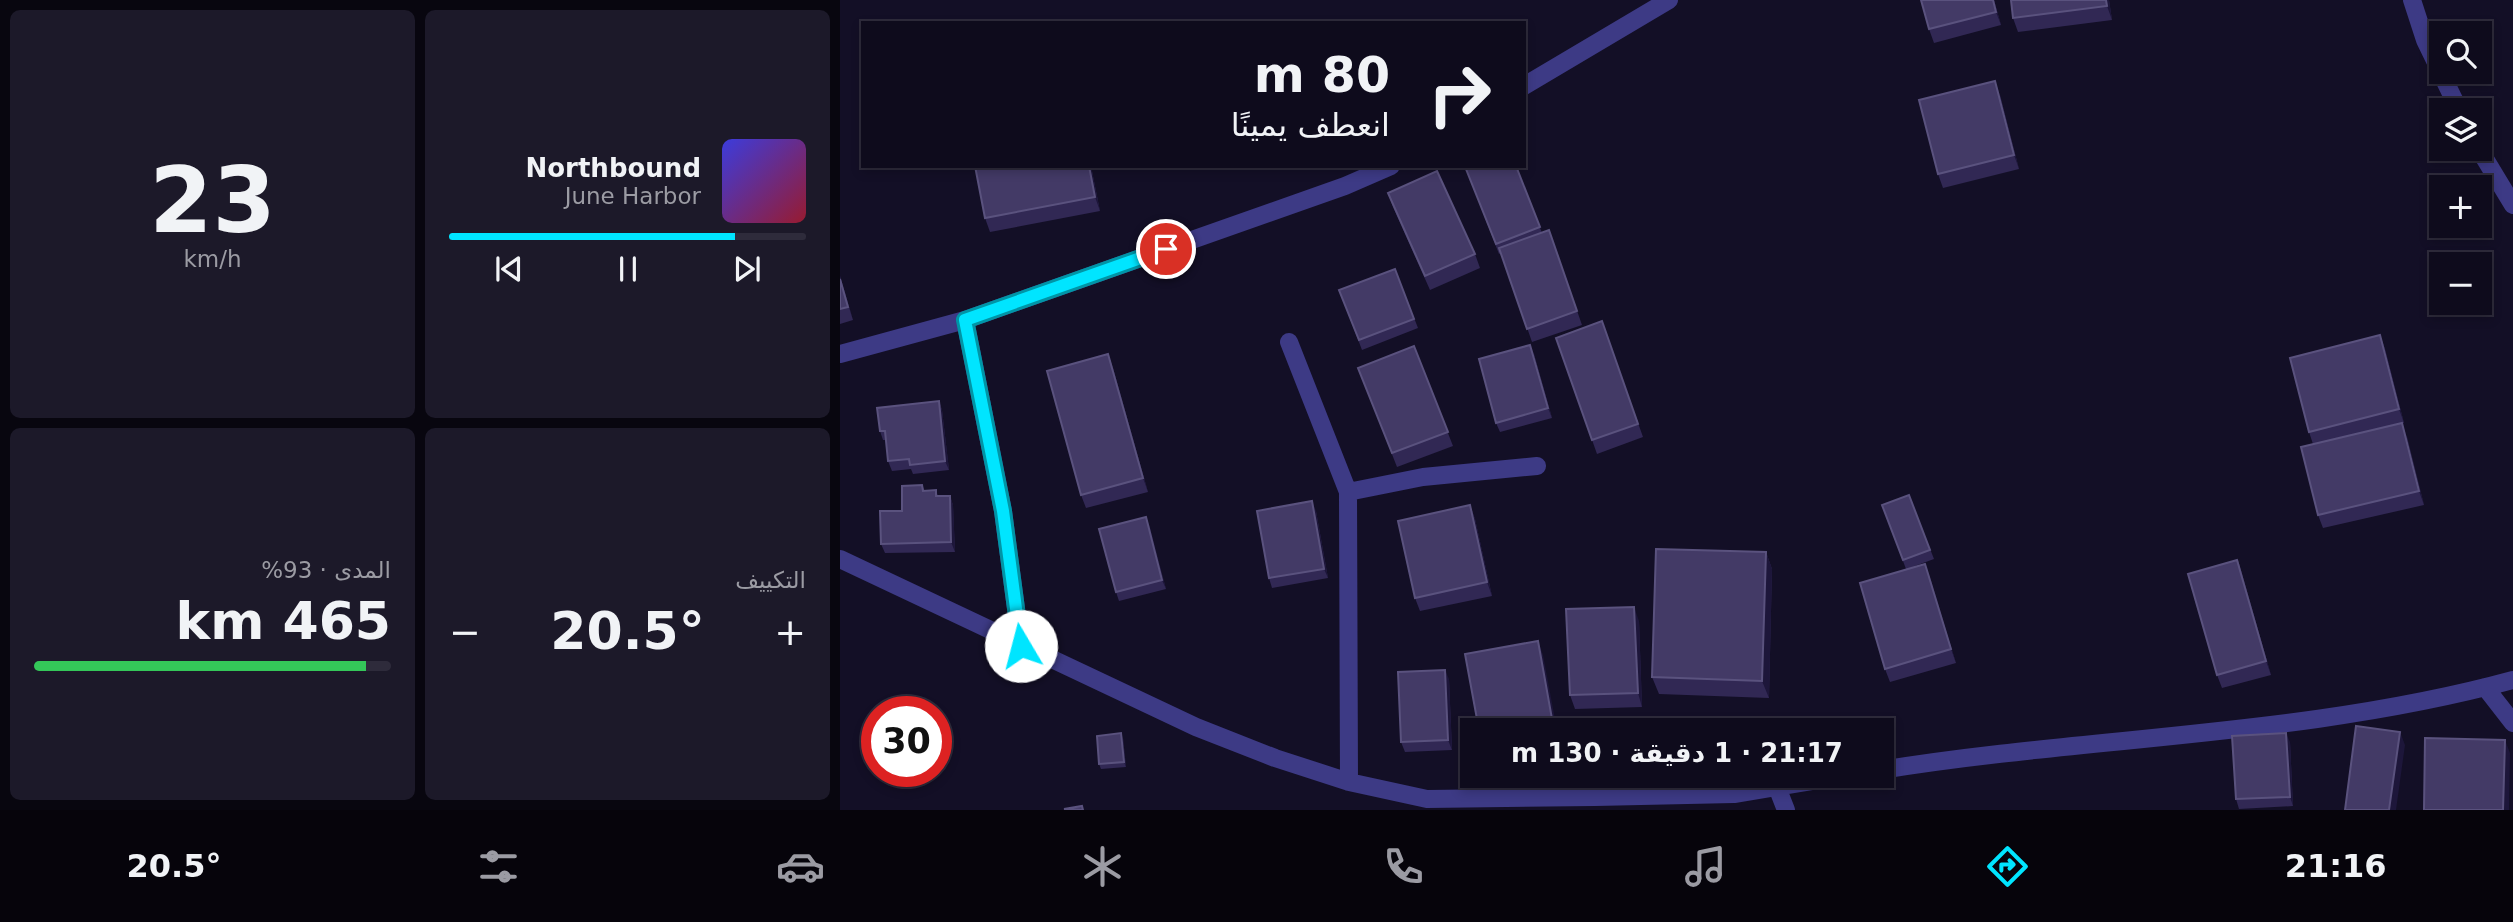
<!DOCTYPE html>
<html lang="ar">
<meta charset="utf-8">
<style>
:root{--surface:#0e0b1c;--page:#1c1929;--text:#f1f3f6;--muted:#9b9ba3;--line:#2e2b3b;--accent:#00e5ff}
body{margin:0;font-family:"DejaVu Sans",Cairo,sans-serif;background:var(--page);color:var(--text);direction:rtl;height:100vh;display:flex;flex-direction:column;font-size:26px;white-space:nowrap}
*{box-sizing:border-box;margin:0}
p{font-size:23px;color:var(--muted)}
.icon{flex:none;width:38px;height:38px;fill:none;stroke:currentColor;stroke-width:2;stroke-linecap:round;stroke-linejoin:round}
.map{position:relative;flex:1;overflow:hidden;direction:ltr}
.side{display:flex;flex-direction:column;gap:10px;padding:10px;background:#08060f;width:840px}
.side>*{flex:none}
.hud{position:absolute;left:21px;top:21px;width:665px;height:147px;border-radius:0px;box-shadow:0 4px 10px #0003,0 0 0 2px var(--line);direction:rtl;background:#0e0b1c;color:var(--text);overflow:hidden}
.buttons{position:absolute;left:1589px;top:21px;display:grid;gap:14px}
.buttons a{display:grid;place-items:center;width:63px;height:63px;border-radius:0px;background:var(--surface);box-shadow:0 4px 10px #0003,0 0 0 2px var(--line);font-size:35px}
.speed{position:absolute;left:21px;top:696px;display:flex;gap:14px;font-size:35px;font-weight:700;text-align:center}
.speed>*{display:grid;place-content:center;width:91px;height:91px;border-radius:50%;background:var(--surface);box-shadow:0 4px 10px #0003,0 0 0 2px var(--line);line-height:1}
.speed .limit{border:10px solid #d22;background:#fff;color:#111}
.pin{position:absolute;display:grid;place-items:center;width:60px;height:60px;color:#fff;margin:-30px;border:4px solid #fff;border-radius:50%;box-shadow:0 2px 7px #0007}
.me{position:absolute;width:77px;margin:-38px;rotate:352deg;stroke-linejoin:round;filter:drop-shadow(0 0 5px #0008)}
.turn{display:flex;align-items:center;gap:24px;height:147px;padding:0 21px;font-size:32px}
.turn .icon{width:91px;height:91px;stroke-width:2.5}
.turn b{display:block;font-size:49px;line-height:60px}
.big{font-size:52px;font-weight:600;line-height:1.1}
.side .widget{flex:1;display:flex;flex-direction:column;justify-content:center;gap:10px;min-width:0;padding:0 24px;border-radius:10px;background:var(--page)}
.side .dial{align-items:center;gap:0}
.dial b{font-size:91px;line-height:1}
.song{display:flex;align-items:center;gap:21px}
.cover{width:84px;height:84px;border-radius:10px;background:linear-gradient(135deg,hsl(240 70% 55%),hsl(350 70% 35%))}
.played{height:7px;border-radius:4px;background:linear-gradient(90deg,var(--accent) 80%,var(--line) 80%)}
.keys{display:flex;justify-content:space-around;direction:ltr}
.heat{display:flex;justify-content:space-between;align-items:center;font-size:38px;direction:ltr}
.charge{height:10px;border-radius:5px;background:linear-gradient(90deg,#34c759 93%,var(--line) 0)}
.side .tiles{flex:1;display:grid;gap:10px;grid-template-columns:repeat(2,1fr)}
.trip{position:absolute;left:620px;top:718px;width:434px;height:70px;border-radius:0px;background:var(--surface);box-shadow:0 4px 10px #0003,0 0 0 2px var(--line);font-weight:600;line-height:70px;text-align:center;direction:rtl}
.dock{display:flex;height:112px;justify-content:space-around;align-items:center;background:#06040b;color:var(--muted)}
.dock .icon{width:49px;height:49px}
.dock .active{color:var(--accent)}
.dock b{font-size:32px;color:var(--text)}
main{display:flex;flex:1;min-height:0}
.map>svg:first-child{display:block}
</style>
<main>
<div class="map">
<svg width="1673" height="810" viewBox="0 0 1673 810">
<rect width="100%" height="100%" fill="#130f26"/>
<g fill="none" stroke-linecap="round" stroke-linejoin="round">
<!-- minor -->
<path stroke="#3d3a85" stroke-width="18" d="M 684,86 L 829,0
M 125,320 L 163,511 L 181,646
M 449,342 L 508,492 L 509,782
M 0,354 L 125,320 L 505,186 L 551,166
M 508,492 L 583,477 L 697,466
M 0,559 L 356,727 L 435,758 L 509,782 L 587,799 L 755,797 L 894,794 L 1008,775
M 1645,687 L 1673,723
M 1041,770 C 1251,736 1468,736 1673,680
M 937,787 L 946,810"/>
<!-- tertiary -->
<path stroke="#3d3a85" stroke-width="18" d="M 1572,0 L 1585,40 L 1619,110
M 1639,149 L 1673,205"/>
</g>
<!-- wall -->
<path fill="#312854" d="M 1154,0 L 1161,25 L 1094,43 L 1089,29 Z
M 1269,0 L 1272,20 L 1178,32 L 1173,18 Z
M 1160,95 L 1179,169 L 1103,188 L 1098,174 Z
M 251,166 L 260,211 L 150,232 L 145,218 Z
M 676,166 L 702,233 L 709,230 L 742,325 L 692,342 L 661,253 L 659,254 L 626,169 Z
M 548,193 L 635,254 L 640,268 L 590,290 L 553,207 Z
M 555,269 L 578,328 L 522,350 L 499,290 Z
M 0,276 L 13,320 L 0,324 Z
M 762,321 L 803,437 L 757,454 L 716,338 Z
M 1540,335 L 1545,349 L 1564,423 L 1553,425 L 1567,437 L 1584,505 L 1483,528 L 1478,515 L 1473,444 L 1469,432 Z
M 574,346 L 613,446 L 557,467 L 518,368 Z
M 268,354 L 273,368 L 308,492 L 246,508 L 241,495 Z
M 694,354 L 712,418 L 660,432 L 656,423 Z
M 99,401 L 102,410 L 109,470 L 73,474 L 71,469 L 52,471 L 48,461 L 46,440 L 43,440 L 40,431 Z
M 82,485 L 85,491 L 96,490 L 98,496 L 110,496 L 113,505 L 115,552 L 45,553 L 41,544 Z
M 1069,495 L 1094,559 L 1072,567 L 1085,564 L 1116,663 L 1050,682 L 1045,669 L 1066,569 L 1042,505 Z
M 630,505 L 635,519 L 652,596 L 580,611 L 575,598 Z
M 476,511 L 488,578 L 432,588 L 429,578 Z
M 306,517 L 326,589 L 279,601 L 276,592 Z
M 926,552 L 932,569 L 929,698 L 819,694 L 812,677 Z
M 1398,560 L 1402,574 L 1431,675 L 1382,688 L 1377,675 Z
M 799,621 L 802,707 L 735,709 L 730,695 Z
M 609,679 L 612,750 L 565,752 L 561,742 Z
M 283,738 L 286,767 L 261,769 L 259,764 Z
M 1450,742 L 1453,806 L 1399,809 L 1396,799 Z"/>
<!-- shaded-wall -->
<path fill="#1d163a" d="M 1153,0 L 1154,0 L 1161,25 L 1156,12 Z
M 1266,0 L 1269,0 L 1272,20 L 1267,6 Z
M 1155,81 L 1160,95 L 1179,169 L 1174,155 Z
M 249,166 L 251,166 L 260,211 L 255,197 Z
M 0,276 L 13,320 L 0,279 Z
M 1540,335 L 1545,349 L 1564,423 L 1559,409 Z
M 690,345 L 694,354 L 712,418 L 708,408 Z
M 268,354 L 273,368 L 308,492 L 303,478 Z
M 99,401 L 102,410 L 109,470 L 105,461 Z
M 1562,423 L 1567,437 L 1584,505 L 1579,491 Z
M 110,496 L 113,505 L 115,552 L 111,542 Z
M 472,501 L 476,511 L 488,578 L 484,569 Z
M 630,505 L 635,519 L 652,596 L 647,582 Z
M 306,517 L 310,527 L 326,589 L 322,580 Z
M 926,552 L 932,569 L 929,698 L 922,681 Z
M 1397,560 L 1402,574 L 1431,675 L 1426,661 Z
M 1085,564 L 1090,577 L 1116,663 L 1111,649 Z
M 794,607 L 799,621 L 802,707 L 798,693 Z
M 698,641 L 703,655 L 717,730 L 714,730 Z
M 605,670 L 609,679 L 612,750 L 608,740 Z
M 1560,732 L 1565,745 L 1556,810 L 1549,810 Z
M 281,733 L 283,738 L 286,767 L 284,762 Z
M 1446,733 L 1450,742 L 1453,806 L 1450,797 Z
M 1665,740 L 1670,753 L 1669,810 L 1663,810 Z"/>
<!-- building -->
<path fill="#433a66" stroke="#5a527e" stroke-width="2" d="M 1081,0 L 1153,0 L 1156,12 L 1089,29 Z
M 1171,0 L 1266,0 L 1267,6 L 1173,18 Z
M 1155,81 L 1174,155 L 1098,174 L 1079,100 Z
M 135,166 L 249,166 L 255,197 L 145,218 Z
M 633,166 L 676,166 L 700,227 L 656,244 L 626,169 Z
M 597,171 L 635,254 L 585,276 L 548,193 Z
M 709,230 L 737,311 L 687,329 L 659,248 Z
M 555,269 L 574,319 L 519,340 L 499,290 Z
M 0,279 L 8,307 L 0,309 Z
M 762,321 L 798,424 L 752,440 L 716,338 Z
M 1540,335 L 1559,409 L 1469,432 L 1450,358 Z
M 690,345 L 708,408 L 656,423 L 639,359 Z
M 574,346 L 608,432 L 552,453 L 518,368 Z
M 268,354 L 303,478 L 241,495 L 207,371 Z
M 99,401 L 105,461 L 70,465 L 69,459 L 48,461 L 45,431 L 40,431 L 37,408 Z
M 1562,423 L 1579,491 L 1478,515 L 1461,447 Z
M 82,485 L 83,491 L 96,490 L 96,496 L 110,496 L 111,542 L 41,544 L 40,511 L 62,511 L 62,486 Z
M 1069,495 L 1090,550 L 1063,560 L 1042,505 Z
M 472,501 L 484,569 L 429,578 L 417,511 Z
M 630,505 L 647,582 L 575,598 L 558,521 Z
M 306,517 L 322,580 L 276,592 L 259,529 Z
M 816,549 L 926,552 L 922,681 L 812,677 Z
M 1397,560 L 1426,661 L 1377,675 L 1348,574 Z
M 1085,564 L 1111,649 L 1045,669 L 1020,583 Z
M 794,607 L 798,693 L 730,695 L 726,609 Z
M 698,641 L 714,730 L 639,730 L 625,654 Z
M 605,670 L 608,740 L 561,742 L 558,672 Z
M 1516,726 L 1560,732 L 1549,810 L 1505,810 Z
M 281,733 L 284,762 L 259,764 L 257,736 Z
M 1446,733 L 1450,797 L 1396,799 L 1392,736 Z
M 1585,738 L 1665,740 L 1663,810 L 1584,810 Z
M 242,806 L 243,810 L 224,809 Z"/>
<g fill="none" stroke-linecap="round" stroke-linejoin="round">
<defs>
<path id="route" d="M 181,646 L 163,511 L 125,320 L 326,249"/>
</defs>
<!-- route casing -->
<use href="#route" stroke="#0095a6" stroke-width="18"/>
<!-- route -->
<use href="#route" stroke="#00e5ff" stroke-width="12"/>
</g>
</svg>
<div class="buttons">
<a><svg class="icon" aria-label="search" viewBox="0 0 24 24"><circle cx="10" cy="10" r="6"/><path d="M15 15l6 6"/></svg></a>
<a><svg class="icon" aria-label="layers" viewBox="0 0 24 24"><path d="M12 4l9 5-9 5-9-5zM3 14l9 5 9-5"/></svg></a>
<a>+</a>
<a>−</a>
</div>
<div class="speed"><div class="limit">30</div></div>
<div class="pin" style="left:326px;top:249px;background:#d93025"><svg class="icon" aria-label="arrive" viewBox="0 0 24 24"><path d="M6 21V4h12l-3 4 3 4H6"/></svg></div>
<svg class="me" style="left:181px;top:646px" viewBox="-20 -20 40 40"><circle r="19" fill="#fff"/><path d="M0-13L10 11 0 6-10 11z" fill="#00e5ff"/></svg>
<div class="trip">21:17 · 1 دقيقة · 130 m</div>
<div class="hud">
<div class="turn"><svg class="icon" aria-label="right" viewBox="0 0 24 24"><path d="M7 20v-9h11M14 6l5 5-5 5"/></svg><div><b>80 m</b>انعطف يمينًا</div></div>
</div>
</div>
<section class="side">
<div class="tiles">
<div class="widget">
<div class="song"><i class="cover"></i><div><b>Northbound</b><p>June Harbor</p></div></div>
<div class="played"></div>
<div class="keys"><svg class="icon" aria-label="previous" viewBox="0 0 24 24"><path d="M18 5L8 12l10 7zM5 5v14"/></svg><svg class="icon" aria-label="pause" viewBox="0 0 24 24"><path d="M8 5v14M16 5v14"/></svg><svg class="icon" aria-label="next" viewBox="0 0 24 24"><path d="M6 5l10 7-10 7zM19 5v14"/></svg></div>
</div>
<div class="widget dial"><b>23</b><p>km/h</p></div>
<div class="widget"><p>التكييف</p>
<div class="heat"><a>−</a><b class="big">20.5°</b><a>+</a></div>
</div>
<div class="widget"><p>المدى · 93%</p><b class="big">465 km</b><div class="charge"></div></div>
</div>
</section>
</main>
<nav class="dock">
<b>21:16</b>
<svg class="icon active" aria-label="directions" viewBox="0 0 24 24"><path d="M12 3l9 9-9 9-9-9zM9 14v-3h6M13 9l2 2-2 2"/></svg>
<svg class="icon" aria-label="music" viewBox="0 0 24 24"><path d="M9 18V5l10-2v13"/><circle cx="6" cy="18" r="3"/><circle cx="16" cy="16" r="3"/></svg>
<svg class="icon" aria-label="phone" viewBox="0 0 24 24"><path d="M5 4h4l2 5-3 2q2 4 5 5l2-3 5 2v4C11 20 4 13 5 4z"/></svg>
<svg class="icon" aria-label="climate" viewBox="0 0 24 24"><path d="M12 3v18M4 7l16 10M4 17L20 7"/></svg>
<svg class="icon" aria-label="car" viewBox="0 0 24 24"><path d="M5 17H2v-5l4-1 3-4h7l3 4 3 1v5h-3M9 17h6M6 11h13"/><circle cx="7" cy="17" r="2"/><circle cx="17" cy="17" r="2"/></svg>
<svg class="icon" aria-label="filters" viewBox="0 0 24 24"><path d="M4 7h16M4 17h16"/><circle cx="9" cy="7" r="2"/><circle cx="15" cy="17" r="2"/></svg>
<b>20.5°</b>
</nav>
